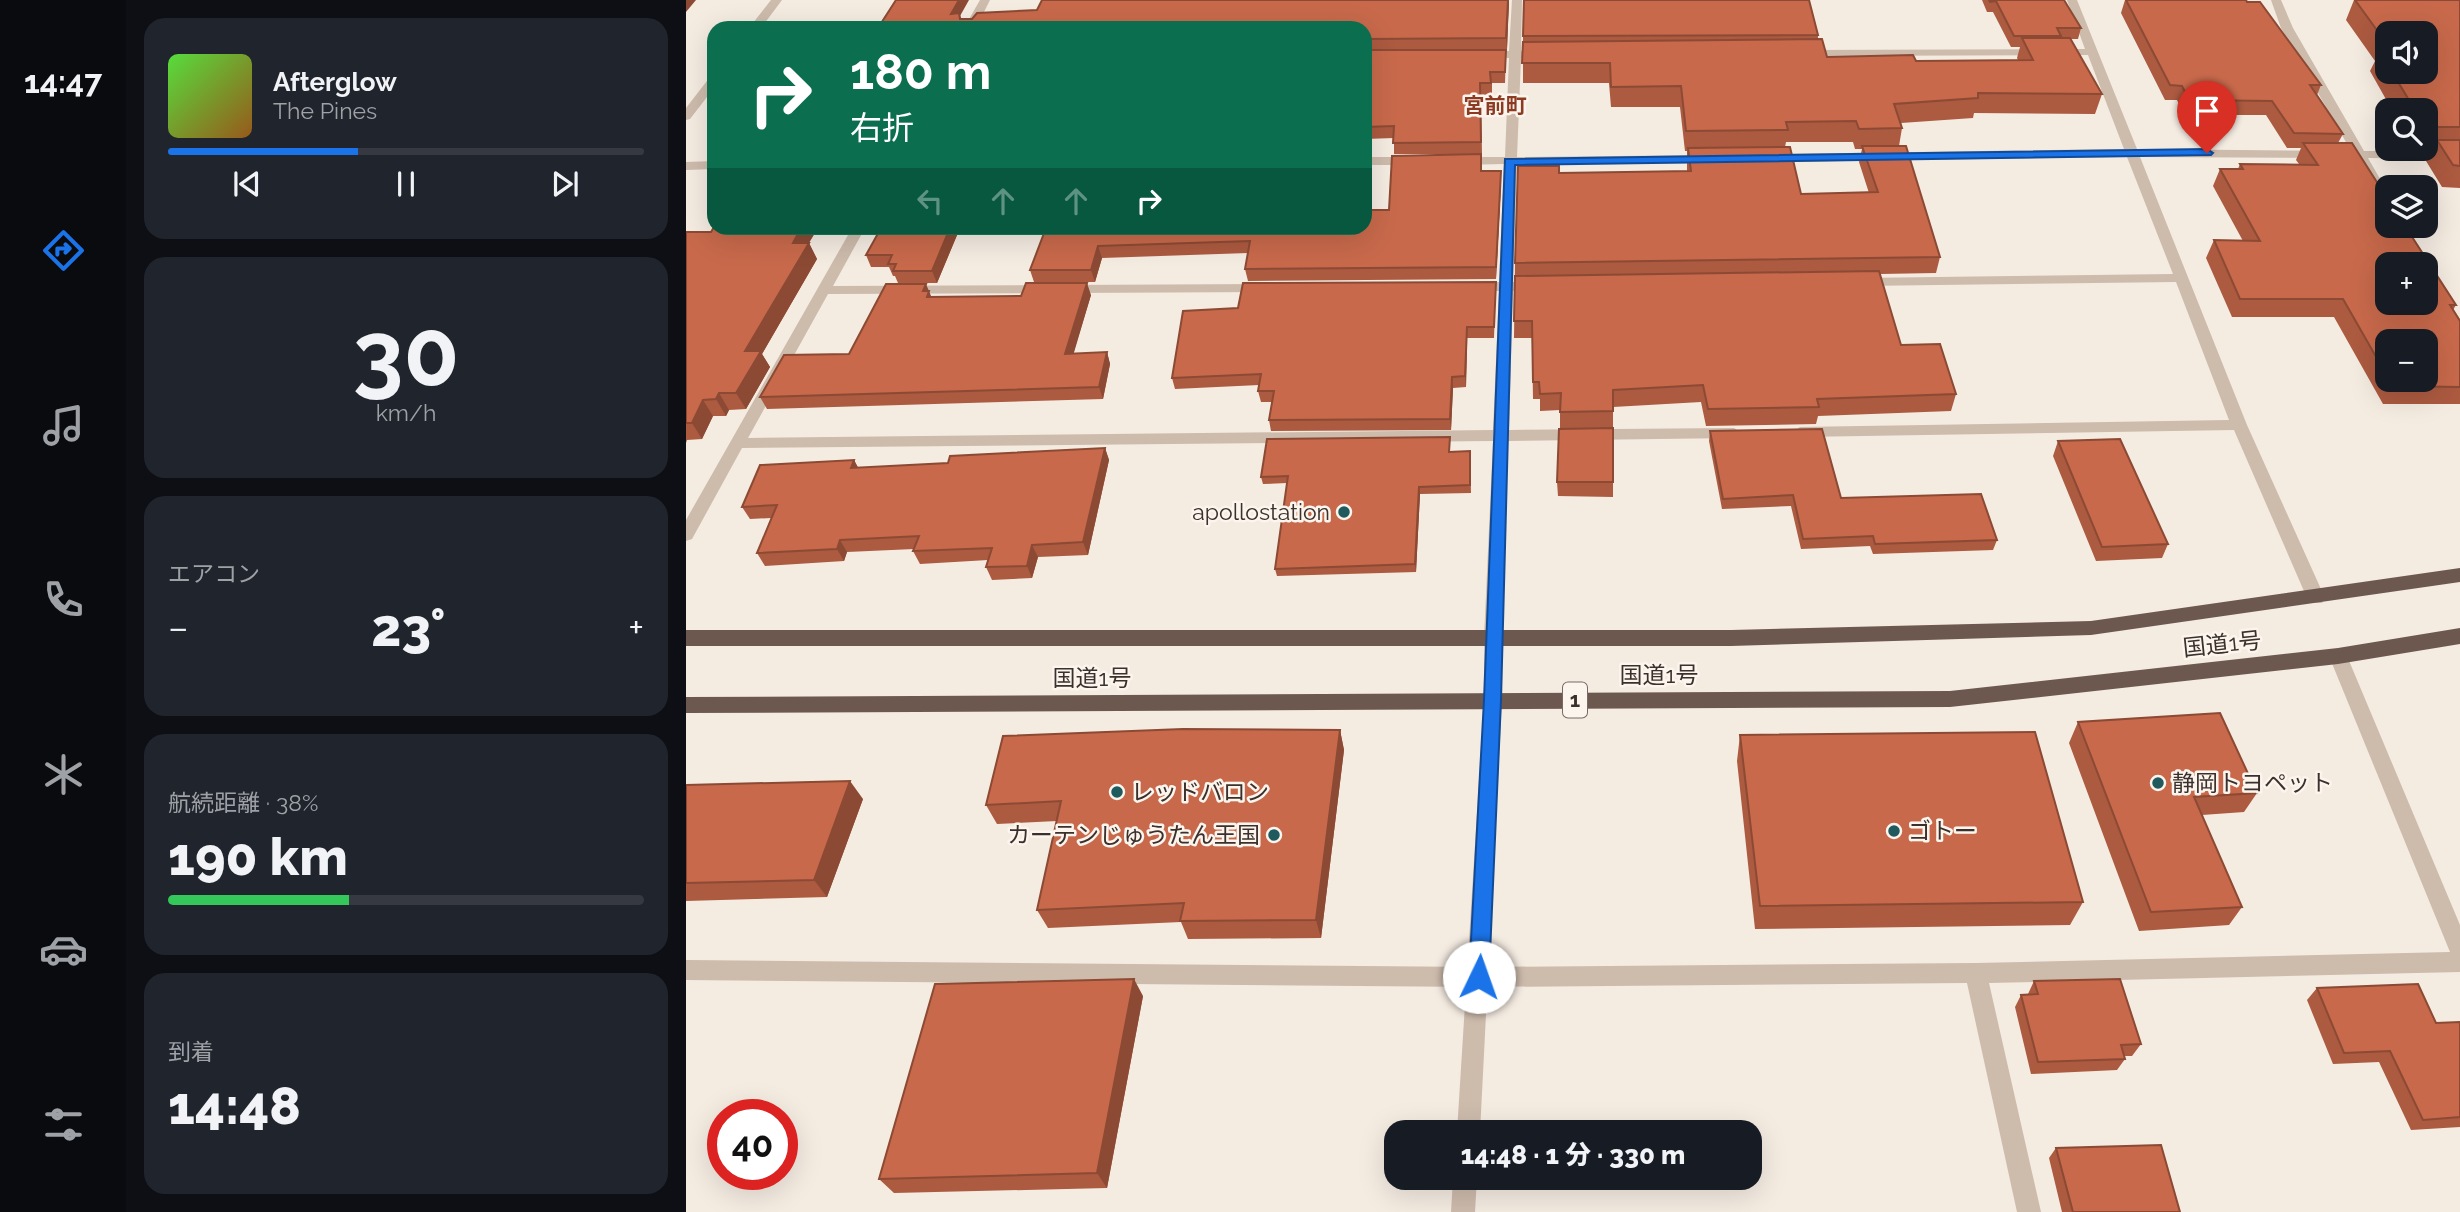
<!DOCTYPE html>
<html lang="ja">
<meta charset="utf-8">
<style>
:root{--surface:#171b24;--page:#20242c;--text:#f1f3f6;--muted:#9ea1a6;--line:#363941;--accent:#1a73e8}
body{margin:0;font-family:Raleway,"Noto Sans JP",sans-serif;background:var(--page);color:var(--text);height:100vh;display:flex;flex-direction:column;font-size:26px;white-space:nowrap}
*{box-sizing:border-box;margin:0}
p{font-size:23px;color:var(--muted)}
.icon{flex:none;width:38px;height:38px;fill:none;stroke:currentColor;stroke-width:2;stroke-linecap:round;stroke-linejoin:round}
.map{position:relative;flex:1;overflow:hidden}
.details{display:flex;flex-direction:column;gap:18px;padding:18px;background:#0d0f14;width:560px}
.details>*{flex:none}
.hud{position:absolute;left:21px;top:21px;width:665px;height:214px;border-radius:21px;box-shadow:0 7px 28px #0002;background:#0b6e4f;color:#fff;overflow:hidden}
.fabs{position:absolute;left:1689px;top:21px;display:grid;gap:14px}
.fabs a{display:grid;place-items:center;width:63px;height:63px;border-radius:14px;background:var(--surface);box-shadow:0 7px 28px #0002;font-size:35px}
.speed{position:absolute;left:21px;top:1099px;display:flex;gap:14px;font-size:35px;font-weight:700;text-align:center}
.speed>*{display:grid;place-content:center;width:91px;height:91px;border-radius:50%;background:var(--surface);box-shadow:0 7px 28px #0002;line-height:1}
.speed .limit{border:10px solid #d22;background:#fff;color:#111}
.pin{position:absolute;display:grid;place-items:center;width:60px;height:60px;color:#fff;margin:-72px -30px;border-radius:50% 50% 50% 0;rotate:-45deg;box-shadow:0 0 7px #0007}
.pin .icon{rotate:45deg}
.me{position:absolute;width:77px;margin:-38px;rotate:3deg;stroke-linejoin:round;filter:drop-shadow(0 0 5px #0008)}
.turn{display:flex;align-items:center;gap:24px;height:147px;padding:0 28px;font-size:32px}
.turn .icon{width:91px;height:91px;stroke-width:2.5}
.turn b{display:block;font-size:49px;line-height:60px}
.lanes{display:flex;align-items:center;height:66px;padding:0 28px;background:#0003;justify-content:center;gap:35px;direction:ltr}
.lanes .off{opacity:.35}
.big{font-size:52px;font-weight:800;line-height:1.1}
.details .tile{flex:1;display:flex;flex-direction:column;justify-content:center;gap:10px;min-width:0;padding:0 24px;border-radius:21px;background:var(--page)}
.details .dial{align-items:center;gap:0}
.dial b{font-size:91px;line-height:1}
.song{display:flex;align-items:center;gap:21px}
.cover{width:84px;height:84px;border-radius:10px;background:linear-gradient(135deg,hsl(110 70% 55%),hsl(30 70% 35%))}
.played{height:7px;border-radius:4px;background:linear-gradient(90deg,var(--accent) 40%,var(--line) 40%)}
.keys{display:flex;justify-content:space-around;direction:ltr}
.heat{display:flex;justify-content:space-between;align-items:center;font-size:38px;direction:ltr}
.charge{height:10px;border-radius:5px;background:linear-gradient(90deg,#34c759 38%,var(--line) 0)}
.trip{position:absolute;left:698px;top:1120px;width:378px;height:70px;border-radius:21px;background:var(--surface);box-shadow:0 7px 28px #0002;font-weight:800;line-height:70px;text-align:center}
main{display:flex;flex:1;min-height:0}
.menu{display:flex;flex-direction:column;width:126px;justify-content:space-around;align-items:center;background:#090b0e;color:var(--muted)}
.menu .icon{width:49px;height:49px}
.menu .on{color:var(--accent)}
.menu b{font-size:32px;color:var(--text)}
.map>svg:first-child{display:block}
</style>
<main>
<nav class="menu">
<b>14:47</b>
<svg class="icon on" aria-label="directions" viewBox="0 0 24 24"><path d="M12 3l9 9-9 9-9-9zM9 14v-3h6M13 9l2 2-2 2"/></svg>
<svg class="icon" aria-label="music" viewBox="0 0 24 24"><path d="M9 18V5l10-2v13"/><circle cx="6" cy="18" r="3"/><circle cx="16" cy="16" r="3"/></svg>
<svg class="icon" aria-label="phone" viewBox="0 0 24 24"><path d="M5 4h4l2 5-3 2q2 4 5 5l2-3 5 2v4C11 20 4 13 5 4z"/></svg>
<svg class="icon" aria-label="climate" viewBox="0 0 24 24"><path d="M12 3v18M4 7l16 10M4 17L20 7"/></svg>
<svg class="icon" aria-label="car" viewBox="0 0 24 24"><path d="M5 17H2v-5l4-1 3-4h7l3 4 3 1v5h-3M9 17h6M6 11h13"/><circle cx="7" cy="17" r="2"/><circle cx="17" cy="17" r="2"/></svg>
<svg class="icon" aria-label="filters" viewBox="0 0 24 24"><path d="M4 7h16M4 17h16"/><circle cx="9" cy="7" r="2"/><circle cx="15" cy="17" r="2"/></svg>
</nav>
<section class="details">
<div class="tile">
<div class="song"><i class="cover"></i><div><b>Afterglow</b><p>The Pines</p></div></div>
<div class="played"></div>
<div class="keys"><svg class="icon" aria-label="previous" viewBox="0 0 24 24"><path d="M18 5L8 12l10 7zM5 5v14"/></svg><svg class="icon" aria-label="pause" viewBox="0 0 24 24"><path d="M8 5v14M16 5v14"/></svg><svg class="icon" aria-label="next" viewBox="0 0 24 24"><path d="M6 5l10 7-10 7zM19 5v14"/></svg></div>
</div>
<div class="tile dial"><b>30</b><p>km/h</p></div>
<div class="tile"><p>エアコン</p>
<div class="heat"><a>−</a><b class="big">23°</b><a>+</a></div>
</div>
<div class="tile"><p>航続距離 · 38%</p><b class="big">190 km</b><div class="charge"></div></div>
<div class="tile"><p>到着</p><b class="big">14:48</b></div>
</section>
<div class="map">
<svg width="1774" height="1212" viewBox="0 0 1774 1212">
<rect width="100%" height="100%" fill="#f4ebe1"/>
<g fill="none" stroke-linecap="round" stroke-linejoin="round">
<!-- minor -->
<path fill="#cdbbac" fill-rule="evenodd" d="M 294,0 L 304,0 L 290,28 L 278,28 Z
M 826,0 L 836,0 L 835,51 L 857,51 L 863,54 L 857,57 L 835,58 L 831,157 L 1025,155 L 1031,159 L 1025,163 L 831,164 L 827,282 L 852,282 L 859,286 L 852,290 L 827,291 L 823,430 L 1048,428 L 1056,433 L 1048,438 L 822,441 L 816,638 L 813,643 L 801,643 L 798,638 L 807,441 L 56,448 L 6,539 L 0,541 L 0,520 L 166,228 L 179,228 L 147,286 L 579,284 L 586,288 L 579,292 L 142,294 L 62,438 L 807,430 L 813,291 L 786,291 L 779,287 L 786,283 L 813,282 L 818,164 L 773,165 L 767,161 L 773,157 L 819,157 L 823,58 L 798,58 L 792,55 L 798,52 L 823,51 Z
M 1381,0 L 1391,0 L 1451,149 L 1665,151 L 1595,28 L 1585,0 L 1595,0 L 1607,28 L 1678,151 L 1774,151 L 1774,159 L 1682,158 L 1701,191 L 1701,206 L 1694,202 L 1669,158 L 1454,157 L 1561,425 L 1639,598 L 1636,603 L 1624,603 L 1621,598 L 1548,430 L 1114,437 L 1106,432 L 1114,427 L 1543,420 L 1490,282 L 1174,286 L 1167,282 L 1174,278 L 1487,274 L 1441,157 L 1085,162 L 1079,158 L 1085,154 L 1438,149 L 1402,55 L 1116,56 L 1110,53 L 1116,50 L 1399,49 Z
M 679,157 L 728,157 L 734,161 L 728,165 L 679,165 Z
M 28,161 L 28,169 L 0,170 L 0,162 Z
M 1652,649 L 1658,651 L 1661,656 L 1774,925 L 1774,972 L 1303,983 L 1355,1212 L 1331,1212 L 1281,983 L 793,987 L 0,980 L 0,960 L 793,967 L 1290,963 L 1764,952 L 1643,656 L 1646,651 Z"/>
<!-- tertiary -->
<path fill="#cdbbac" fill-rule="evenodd" d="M 85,0 L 96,0 L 75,28 L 63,28 Z
M 28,76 L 28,88 L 4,119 L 0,120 L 0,108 L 24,77 Z
M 807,631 L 813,633 L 816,638 L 816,700 L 794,1132 L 771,1132 L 798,700 L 798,638 L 801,633 Z
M 767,1178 L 791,1178 L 789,1212 L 765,1212 Z"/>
<!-- trunk -->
<path fill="#6c584f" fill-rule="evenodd" d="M 1774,568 L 1774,582 L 1405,635 L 1045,646 L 0,646 L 0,630 L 1045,630 L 1405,621 Z
M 1774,628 L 1774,644 L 1652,664 L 1264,707 L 0,713 L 0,697 L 1264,691 L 1652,648 Z"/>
</g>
<!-- wall -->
<path fill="#ac5a40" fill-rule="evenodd" d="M 823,0 L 821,49 L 684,50 L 820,50 L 819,83 L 806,83 L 806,94 L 795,95 L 796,154 L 708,154 L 708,138 L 679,139 L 679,28 L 192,28 L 274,16 L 275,19 Z
M 1296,0 L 1378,0 L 1395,28 L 1392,39 L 1384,39 L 1416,94 L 1409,114 L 1288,113 L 1287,118 L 1215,123 L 1216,128 L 1213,146 L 1254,257 L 1250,273 L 1194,274 L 1215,345 L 1270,394 L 1265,411 L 1132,416 L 1130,424 L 1020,426 L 1015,402 L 927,407 L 927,428 L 874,429 L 874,410 L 854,411 L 854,399 L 847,399 L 846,338 L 828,338 L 829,263 L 873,173 L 1001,171 L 1001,151 L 999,151 L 994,107 L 925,107 L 923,83 L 837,83 L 837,36 L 1132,35 L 1132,39 L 1141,57 L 1230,61 L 1332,60 L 1331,58 L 1334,47 L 1325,47 L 1307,12 L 1301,12 ZM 1100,142 L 1167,142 L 1169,149 L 1176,149 L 1173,162 L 1183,193 L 1115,194 L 1099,147 Z
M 1439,0 L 1560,0 L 1635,85 L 1631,95 L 1657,134 L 1652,143 L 1770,305 L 1767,310 L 1774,321 L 1774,404 L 1697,404 L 1648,317 L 1546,317 L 1520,258 L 1528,240 L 1557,241 L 1527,186 L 1534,169 L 1552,169 L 1554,164 L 1613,164 L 1610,160 L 1615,148 L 1601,148 L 1580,115 L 1498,115 L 1491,100 L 1479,100 L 1435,13 ZM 1701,341 L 1740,380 L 1701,380 Z
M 1668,0 L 1774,0 L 1774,188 L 1756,187 L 1740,161 L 1746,149 L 1740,149 L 1740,110 L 1706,110 L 1684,71 L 1689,61 L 1660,20 ZM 1701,33 L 1740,72 L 1701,72 Z
M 796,171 L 815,171 L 815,183 L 810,279 L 562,281 L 559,269 L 562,253 L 416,258 L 409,282 L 348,282 L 344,270 L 360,228 L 703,210 Z
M 274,228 L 251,283 L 212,283 L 209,276 L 207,276 L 203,267 L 185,267 L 180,255 Z
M 0,232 L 25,232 L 123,243 L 131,259 L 76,354 L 84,367 L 60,409 L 43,410 L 40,416 L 27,416 L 16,439 L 1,440 L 0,443 Z
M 810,282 L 808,338 L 781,338 L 780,387 L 767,388 L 765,430 L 585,431 L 583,420 L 586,402 L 575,402 L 572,391 L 573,385 L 489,389 L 486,378 L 552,308 Z
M 405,295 L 387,354 L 421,352 L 424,364 L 417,399 L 81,409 L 74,397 L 163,354 L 245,297 Z
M 927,428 L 927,497 L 872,496 L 871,482 Z
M 1024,431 L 1155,498 L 1311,540 L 1307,550 L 1187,554 L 1184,546 L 1115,549 L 1105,506 L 1036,509 L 1023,441 Z
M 1372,441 L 1482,544 L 1476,558 L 1410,561 L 1367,456 Z
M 764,445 L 764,452 L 784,451 L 785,493 L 734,494 L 730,572 L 591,576 L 589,569 L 601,483 L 577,484 L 575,477 Z
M 419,448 L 423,460 L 402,555 L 352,557 L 346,578 L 306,580 L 300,567 L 302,560 L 234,564 L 227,551 L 228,549 L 161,552 L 158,561 L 79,566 L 71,553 L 85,518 L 64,519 L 56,507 L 168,460 L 172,468 L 262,463 Z
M 1392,722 L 1571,793 L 1558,812 L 1516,815 L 1556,907 L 1543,925 L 1453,931 L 1383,743 Z
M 654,730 L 658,750 L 635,938 L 502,939 L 495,922 L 362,928 L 351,910 L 371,821 L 311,824 L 300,805 Z
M 1054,735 L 1397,902 L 1384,925 L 1069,929 L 1051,761 Z
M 0,785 L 177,799 L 141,897 L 0,901 Z
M 1348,981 L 1455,1044 L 1446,1056 L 1439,1056 L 1439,1059 L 1431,1070 L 1345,1074 L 1329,1007 L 1335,995 L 1342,994 Z
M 1631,988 L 1750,1023 L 1774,1022 L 1774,1127 L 1725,1130 L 1693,1062 L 1647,1064 L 1621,1000 Z
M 457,996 L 421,1188 L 208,1193 L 193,1179 Z
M 1370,1148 L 1494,1212 L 1376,1212 L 1363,1158 Z"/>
<!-- shaded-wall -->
<path fill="#8c4a34" d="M 0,0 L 10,0 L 0,12 Z
M 273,0 L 283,0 L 274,16 L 277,24 L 265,14 Z
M 822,0 L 823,0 L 821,49 L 820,38 Z
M 815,171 L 815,183 L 810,279 L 810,267 Z
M 115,228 L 132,228 L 123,243 L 131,259 L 76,354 L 84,367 L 60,409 L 50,393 L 59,351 L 107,243 Z
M 264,228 L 274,228 L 251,283 L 246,271 Z
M 412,246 L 416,258 L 409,282 L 405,270 Z
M 401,283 L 405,295 L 384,366 L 379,354 Z
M 240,284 L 248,303 L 246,309 L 237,291 Z
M 781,327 L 781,338 L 780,387 L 779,376 Z
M 421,352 L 424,364 L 417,399 L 413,387 Z
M 766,377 L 767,388 L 765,430 L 764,419 Z
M 33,393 L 43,410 L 40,416 L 30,399 Z
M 17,400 L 27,416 L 16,439 L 6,423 Z
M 419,448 L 423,460 L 402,555 L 397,542 Z
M 168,460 L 175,473 L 165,468 Z
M 733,487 L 734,494 L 730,572 L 729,564 Z
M 154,540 L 161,552 L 158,561 L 151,549 Z
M 346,545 L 352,557 L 346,578 L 341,566 Z
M 654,730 L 658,750 L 635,938 L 630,920 Z
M 164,781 L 177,799 L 141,897 L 128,880 Z
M 448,979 L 457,996 L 421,1188 L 411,1173 Z"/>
<!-- building -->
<path fill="#c8694b" stroke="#8c4a34" stroke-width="2" fill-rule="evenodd" d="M 210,0 L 273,0 L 265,14 L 273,13 L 274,19 L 286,19 L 291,13 L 351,10 L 356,0 L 822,0 L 820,38 L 679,39 L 679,28 L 192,28 Z
M 838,0 L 1123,0 L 1132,35 L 837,36 Z
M 1303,0 L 1378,0 L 1395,28 L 1371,28 L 1375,36 L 1328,36 L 1310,1 L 1304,2 Z
M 1440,0 L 1560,0 L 1561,2 L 1574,2 L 1635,85 L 1624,85 L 1657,134 L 1608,133 L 1586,101 L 1503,100 L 1496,86 L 1484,85 Z
M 1669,0 L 1774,0 L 1774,127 L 1743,127 L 1740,122 L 1740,110 L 1729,110 L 1706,72 L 1740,72 L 1740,33 L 1701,33 L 1701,44 Z
M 1336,38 L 1384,38 L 1416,94 L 1292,93 L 1292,98 L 1208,104 L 1216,128 L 1173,129 L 1170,121 L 1100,122 L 1102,130 L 1000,131 L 995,86 L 925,87 L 924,63 L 836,63 L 837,42 L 1136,39 L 1141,57 L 1227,55 L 1230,61 L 1347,60 Z
M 679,50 L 820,50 L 819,72 L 804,72 L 805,83 L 794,83 L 795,142 L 707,143 L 708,126 L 679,127 Z
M 1694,50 L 1701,51 L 1701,63 Z
M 1751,140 L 1774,140 L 1774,166 L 1767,165 Z
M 1617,143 L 1666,143 L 1701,198 L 1701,226 L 1719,226 L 1770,305 L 1764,305 L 1774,321 L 1774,387 L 1707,386 L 1703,380 L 1740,380 L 1740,341 L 1701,341 L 1701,376 L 1657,299 L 1554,299 L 1528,240 L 1574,241 L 1534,169 L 1557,169 L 1554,164 L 1632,165 ZM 1701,264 L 1740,264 L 1740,303 L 1701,303 Z
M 1176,146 L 1220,146 L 1254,257 L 829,263 L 832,166 L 873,166 L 873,173 L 1005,171 L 1002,148 L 1104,147 L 1115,194 L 1192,192 Z
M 795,154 L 795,171 L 815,171 L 810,267 L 559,269 L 564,241 L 412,246 L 405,270 L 344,270 L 360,228 L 679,228 L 679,210 L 703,210 L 706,156 Z
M 28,227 L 115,228 L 107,243 L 123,243 L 59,351 L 75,351 L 50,393 L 33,393 L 30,399 L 17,400 L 6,423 L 0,423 L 0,232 L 25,232 Z
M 195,228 L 264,228 L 246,271 L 207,271 L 210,264 L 202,264 L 206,255 L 180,255 Z
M 1193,271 L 1215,345 L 1254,344 L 1270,394 L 1131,399 L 1133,407 L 1022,409 L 1017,385 L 927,390 L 927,411 L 874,412 L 875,393 L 854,394 L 853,382 L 847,382 L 846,321 L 828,321 L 829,276 Z
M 810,282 L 808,327 L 781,327 L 779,376 L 766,377 L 764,419 L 583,420 L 588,391 L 572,391 L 575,374 L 486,378 L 497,311 L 552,308 L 557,283 Z
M 340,283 L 401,283 L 379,354 L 421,352 L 413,387 L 74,397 L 98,355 L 163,354 L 200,284 L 240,284 L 237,291 L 243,291 L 241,297 L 335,296 Z
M 927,428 L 927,482 L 871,482 L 873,429 Z
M 1136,429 L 1155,498 L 1295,494 L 1311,540 L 1189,544 L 1187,536 L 1117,539 L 1107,495 L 1037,499 L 1024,431 Z
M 764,437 L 763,452 L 784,451 L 784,485 L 733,487 L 729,564 L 589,569 L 602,476 L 575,477 L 581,439 Z
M 1434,439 L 1482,544 L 1416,547 L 1372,441 Z
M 419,448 L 397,542 L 346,545 L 341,566 L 300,567 L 306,548 L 227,551 L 233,536 L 154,540 L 151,549 L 71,553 L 91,505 L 56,507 L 74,465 L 168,460 L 165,468 L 262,463 L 264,456 Z
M 1534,713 L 1571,793 L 1508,797 L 1556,907 L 1465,912 L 1392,722 Z
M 497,729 L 654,730 L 630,920 L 494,921 L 498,903 L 351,910 L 375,801 L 300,805 L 317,736 Z
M 1349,732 L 1397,902 L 1074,906 L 1054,735 Z
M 164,781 L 128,880 L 0,883 L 0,785 Z
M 448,979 L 411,1173 L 193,1179 L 249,984 Z
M 1434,979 L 1455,1044 L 1435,1045 L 1439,1059 L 1352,1062 L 1335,995 L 1352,994 L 1348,981 Z
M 1732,984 L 1750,1023 L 1774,1022 L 1774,1117 L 1737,1120 L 1704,1051 L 1658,1053 L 1631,988 Z
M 1475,1145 L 1494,1212 L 1387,1212 L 1370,1148 Z"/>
<!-- route -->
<path fill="#1a73e8" stroke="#114b97" stroke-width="2" d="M 1521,149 L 1527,153 L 1525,155 L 829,165 L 815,700 L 803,977 L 800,983 L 793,986 L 786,983 L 783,977 L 798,700 L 819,159 Z"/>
<!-- markers -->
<g fill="#1f5a5e" stroke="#fbf5ee" stroke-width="2.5">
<circle cx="658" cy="512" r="7"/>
<circle cx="1472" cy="783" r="7"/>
<circle cx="431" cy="792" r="7"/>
<circle cx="1208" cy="831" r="7"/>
<circle cx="588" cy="835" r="7"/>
</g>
<g text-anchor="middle" stroke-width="5" stroke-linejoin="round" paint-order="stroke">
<!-- far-quarter labels -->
<g font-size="21" font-weight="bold" fill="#8c3b22" stroke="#fbf5ee">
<text x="809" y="113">宮前町</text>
</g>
<!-- shield labels -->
<rect fill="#fbf5ee" stroke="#756b66" stroke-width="2" x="877" y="682.5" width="24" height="35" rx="5"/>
<g font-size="21" font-weight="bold" fill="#3b302b">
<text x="889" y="707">1</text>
</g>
<!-- poi labels -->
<g font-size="23" fill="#3b302b" stroke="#fbf5ee" text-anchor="start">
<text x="644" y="520" text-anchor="end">apollostation</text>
<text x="1486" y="791">静岡トヨペット</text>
<text x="445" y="800">レッドバロン</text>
<text x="1222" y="839">ゴトー</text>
<text x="574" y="843" text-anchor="end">カーテンじゅうたん王国</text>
</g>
<!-- street labels -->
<g font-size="23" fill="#3b302b" stroke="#fbf5ee">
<text transform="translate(1536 644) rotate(-6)" y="8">国道1号</text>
<text x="973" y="683">国道1号</text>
<text x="406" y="686">国道1号</text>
</g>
</g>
</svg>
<div class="fabs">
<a><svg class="icon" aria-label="sound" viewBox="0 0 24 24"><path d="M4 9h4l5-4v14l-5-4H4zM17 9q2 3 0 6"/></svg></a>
<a><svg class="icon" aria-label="search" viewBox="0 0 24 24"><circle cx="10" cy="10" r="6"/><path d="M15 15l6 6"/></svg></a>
<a><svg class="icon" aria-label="layers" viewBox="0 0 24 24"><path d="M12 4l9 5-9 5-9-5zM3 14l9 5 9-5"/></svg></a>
<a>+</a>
<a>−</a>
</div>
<div class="speed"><div class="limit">40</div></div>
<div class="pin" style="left:1521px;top:153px;background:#d93025"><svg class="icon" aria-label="arrive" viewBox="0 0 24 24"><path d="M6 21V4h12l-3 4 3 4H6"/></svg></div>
<svg class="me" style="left:793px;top:977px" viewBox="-20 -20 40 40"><circle r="19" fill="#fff"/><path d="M0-13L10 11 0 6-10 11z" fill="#1a73e8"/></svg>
<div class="trip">14:48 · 1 分 · 330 m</div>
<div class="hud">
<div class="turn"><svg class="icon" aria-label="right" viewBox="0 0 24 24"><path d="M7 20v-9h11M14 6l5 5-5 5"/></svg><div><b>180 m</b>右折</div></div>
<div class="lanes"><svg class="icon off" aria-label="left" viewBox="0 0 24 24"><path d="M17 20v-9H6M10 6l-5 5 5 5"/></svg><svg class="icon off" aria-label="ahead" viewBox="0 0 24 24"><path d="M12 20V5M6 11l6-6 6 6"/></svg><svg class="icon off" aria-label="ahead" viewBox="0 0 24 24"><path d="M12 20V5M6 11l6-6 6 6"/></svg><svg class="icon" aria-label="right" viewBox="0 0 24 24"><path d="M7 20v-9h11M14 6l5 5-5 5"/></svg></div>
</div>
</div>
</main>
